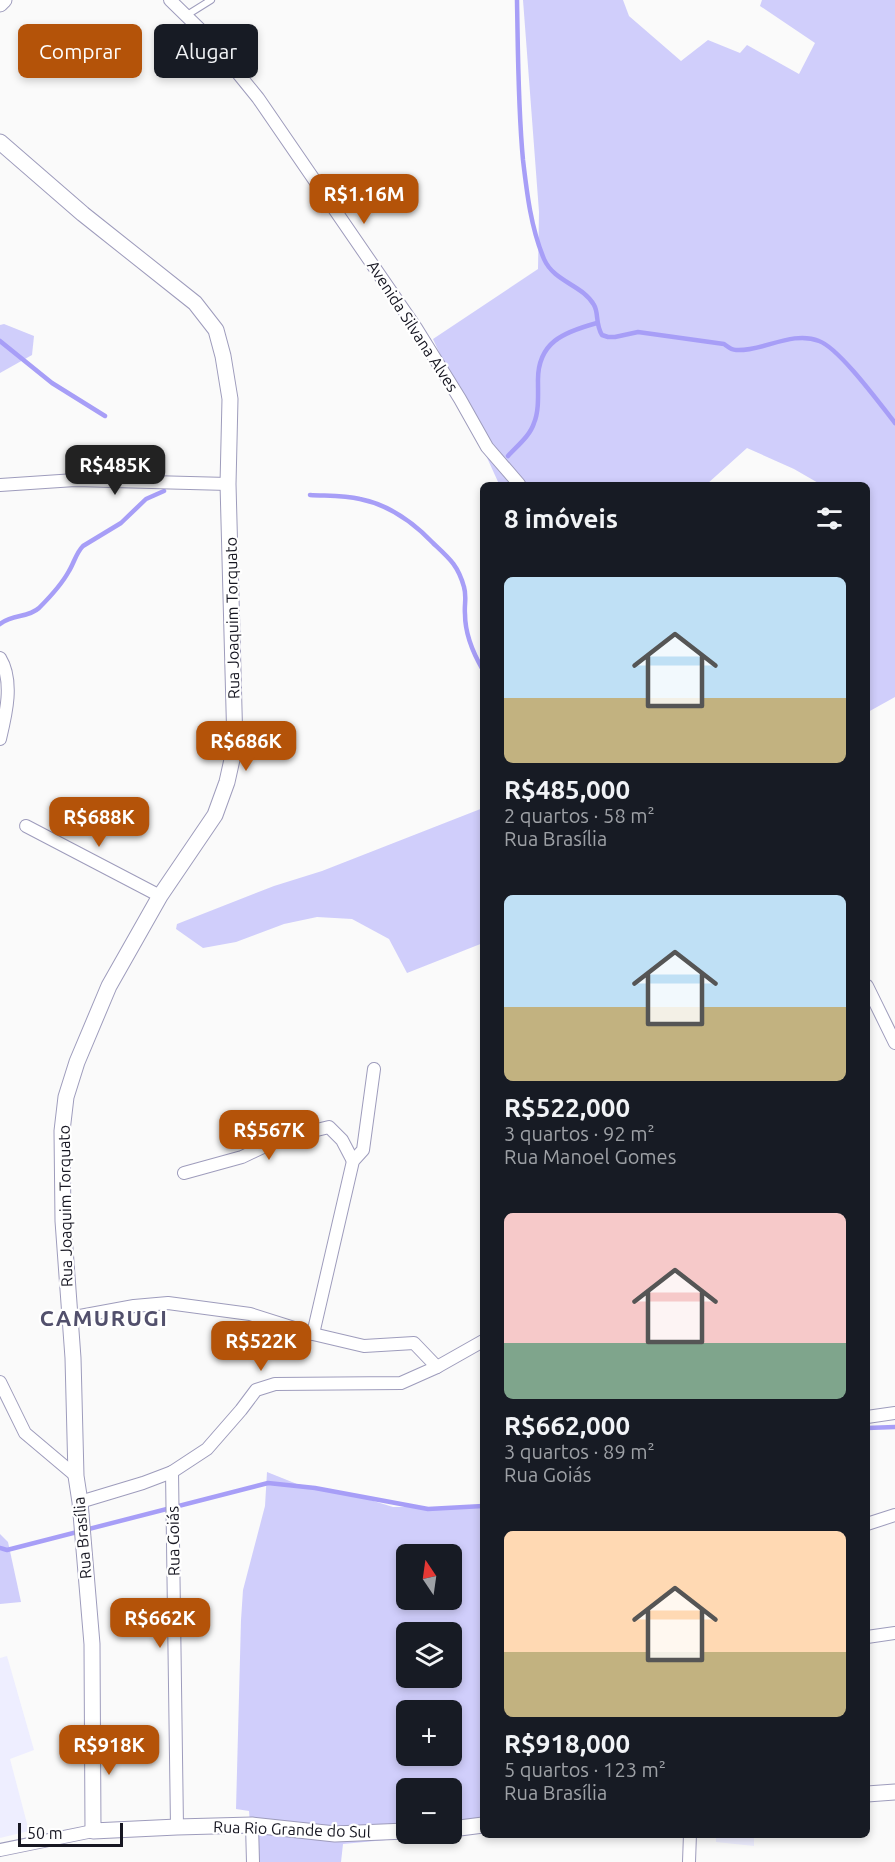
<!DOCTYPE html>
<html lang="pt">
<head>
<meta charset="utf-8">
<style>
	:root { --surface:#171b24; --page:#242831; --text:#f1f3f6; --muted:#9ea1a6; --accent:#b45309 }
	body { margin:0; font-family:Ubuntu,sans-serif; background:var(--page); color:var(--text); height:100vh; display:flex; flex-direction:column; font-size:22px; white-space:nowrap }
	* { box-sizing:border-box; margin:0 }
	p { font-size:20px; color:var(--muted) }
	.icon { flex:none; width:33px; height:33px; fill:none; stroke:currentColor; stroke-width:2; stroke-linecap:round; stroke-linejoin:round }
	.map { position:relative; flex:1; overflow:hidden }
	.details { position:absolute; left:480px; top:482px; width:390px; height:1356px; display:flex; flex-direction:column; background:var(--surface); border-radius:9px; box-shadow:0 3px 9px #0003 }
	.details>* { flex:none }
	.banner { position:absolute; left:18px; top:24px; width:372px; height:54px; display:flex; gap:12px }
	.needle { width:39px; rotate:347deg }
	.buttons { position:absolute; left:396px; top:1544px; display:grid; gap:12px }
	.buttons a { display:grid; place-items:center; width:66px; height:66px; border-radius:9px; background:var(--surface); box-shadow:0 3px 9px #0003; font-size:30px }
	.scale { position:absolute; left:18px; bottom:15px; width:105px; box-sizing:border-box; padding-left:6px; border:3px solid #171722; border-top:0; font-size:16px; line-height:21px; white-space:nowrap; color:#171722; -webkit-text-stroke:4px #fff; paint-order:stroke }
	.price { position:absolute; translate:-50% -51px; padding:0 14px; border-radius:12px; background:var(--accent); color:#fff; font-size:20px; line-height:39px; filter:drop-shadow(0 2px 3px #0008) }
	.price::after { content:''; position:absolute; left:50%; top:36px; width:18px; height:14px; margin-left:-9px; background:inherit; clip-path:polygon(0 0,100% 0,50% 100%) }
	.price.current { background:#222; color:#fff }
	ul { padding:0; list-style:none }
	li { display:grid; align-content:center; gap:12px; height:318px; padding:0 24px }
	li span { display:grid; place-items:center; height:186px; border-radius:9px; color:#555 }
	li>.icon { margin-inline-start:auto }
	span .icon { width:108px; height:108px; fill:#fffc; stroke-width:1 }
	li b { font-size:26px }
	h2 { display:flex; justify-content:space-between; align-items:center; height:72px; padding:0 24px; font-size:26px }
	.chip { padding:0 21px; border-radius:9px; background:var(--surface); box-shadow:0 3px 9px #0003; font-size:21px; line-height:54px }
	.chip.current { background:var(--accent); color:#fff }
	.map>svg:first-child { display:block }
</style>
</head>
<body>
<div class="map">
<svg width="895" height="1862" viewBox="0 0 895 1862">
	<rect width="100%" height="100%" fill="#fafafa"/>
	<!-- built -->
	<g fill="#eef">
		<polygon points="7,1656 34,1750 10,1759 29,1831 0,1838 0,1658"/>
		<polygon points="716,1835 754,1835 754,1846 716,1842"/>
	</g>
	<!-- green -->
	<g fill="#d0cefb" fill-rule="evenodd">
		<polygon points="523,0 623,0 629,16 681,61 708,40 740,53 747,45 799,74 815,43 760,6 762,0 895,0 895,697 868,712 867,484 820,484 794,469 747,448 707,484 499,484 433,339 538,269 539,212"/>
		<polygon points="4,324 34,336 32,355 0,373 0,325"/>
		<polygon points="483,808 483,943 407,973 389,939 352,919 317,917 284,924 236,942 203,948 176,929 177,924 274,886 322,871"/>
		<path d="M267 1472 297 1484 367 1499 393 1507H446L483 1505V1831L343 1844 341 1862H253L249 1811 236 1809 241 1620 243 1590 265 1506ZM406 1554H452V1599H406ZM406 1632H452V1677H406ZM406 1710H452V1755H406ZM406 1788H452V1833H406Z"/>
		<polygon points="0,1534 8,1542 21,1602 0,1604"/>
	</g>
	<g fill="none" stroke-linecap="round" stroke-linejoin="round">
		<!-- stream -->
		<g stroke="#a79ef7" stroke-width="4.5">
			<path d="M517 0C518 53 518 107 523 160 527 194 531 228 544 259 554 282 583 285 594 305 599 313 595 324 602 335L608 337H615L638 332 724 344C728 347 731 350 736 350 762 352 792 330 819 341 839 348 880 404 895 423"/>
			<polyline points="0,341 52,383 105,416"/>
			<path d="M508 456C517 446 530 436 534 423 539 411 538 396 538 382 537 342 564 332 597 323"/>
			<path d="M310 495C327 496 344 495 360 499 390 505 413 522 433 543 449 558 458 565 464 587 467 597 464 605 465 614 465 634 473 653 483 670"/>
			<path d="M0 624C13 614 28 618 39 608 48 599 63 582 69 571 74 563 76 553 83 546L121 523 146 499 164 491"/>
			<polyline points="867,1428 895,1427"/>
			<polyline points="0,1548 7,1550 268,1483 315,1488 428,1509 483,1506"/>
		</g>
		<!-- service casing -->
		<g stroke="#9e9cbc" stroke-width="8">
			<polyline id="service" points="187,15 211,0"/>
		</g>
		<!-- minor casing -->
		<g stroke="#9e9cbc" stroke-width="14">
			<g id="minor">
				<polyline points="170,0 211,40 258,98 416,328 460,399 487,447 519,484"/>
				<polyline points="0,485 75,480 228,484"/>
				<path d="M0 658C14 681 6 714 0 739"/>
				<polyline points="26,826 160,896"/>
				<polyline points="867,986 895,1043"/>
				<polyline points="184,1173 242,1157 280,1139 329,1127 342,1140 353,1161"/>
				<polyline points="69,1318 134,1306 168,1303 250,1314 313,1334 364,1346 414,1343 437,1367"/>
				<polyline points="313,1334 353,1161 363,1150 374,1069"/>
				<polyline points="0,1382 25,1433 76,1476"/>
				<polyline points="867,1417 895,1413"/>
				<polyline points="172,1472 177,1827"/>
				<polyline points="80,1502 143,1483 172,1472 207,1449 241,1410 256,1390 275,1384 401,1383 437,1367 483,1341"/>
				<polyline points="867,1524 895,1515"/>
				<polyline points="867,1637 895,1633"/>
				<polyline points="252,1825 253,1862"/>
				<polyline points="0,1850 93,1831"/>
				<polyline points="689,1862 690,1834"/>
			</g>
		</g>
		<!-- tertiary casing -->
		<g stroke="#9e9cbc" stroke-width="17">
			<g id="tertiary">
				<polyline points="0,4 4,0"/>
				<polyline points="0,142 83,214 195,303 216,330 223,356 230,399 228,484 235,746 227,782 215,815 160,896 109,986 77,1062 66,1097 62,1131 63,1221 73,1358 76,1476 80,1502 92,1644 93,1831 177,1827 252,1825 335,1834 406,1831"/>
				<polyline points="867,1794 895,1792"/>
				<polyline points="452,1829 483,1825"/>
			</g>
		</g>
		<!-- service -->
		<use href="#service" stroke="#fff" stroke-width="6"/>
		<!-- minor -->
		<use href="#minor" stroke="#fff" stroke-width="12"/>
		<!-- tertiary -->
		<use href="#tertiary" stroke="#fff" stroke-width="15"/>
	</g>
	<g text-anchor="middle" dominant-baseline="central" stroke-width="4.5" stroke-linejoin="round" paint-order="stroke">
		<!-- street labels -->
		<g font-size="16" fill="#171722" stroke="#fff">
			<text transform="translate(413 326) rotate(57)">Avenida Silvana Alves</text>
			<text transform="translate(232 618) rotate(-91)">Rua Joaquim Torquato</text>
			<text transform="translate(65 1206) rotate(-91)">Rua Joaquim Torquato</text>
			<text transform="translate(82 1538) rotate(-95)">Rua Brasília</text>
			<text transform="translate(173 1541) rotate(-91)">Rua Goiás</text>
			<text transform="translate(292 1829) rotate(2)">Rua Rio Grande do Sul</text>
		</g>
		<!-- district labels -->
		<g font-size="22" font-weight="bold" letter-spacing="1.5" fill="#52506c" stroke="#fff">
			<text x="104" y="1317">CAMURUGI</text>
		</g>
	</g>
</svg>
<div class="buttons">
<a><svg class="needle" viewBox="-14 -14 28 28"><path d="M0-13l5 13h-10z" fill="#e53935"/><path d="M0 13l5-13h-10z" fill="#9ea1a6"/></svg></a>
<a><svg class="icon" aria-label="layers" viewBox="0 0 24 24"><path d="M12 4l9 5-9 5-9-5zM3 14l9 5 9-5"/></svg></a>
<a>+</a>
<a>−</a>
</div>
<div class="scale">50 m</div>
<b class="price" style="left:364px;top:225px">R$1.16M</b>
<b class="price current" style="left:115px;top:496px">R$485K</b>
<b class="price" style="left:246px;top:772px">R$686K</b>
<b class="price" style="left:99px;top:848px">R$688K</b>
<b class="price" style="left:269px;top:1161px">R$567K</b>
<b class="price" style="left:261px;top:1372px">R$522K</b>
<b class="price" style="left:160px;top:1649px">R$662K</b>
<b class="price" style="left:109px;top:1776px">R$918K</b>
<div class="banner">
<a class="chip current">Comprar</a>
<a class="chip">Alugar</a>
</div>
<section class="details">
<h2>8 imóveis<svg class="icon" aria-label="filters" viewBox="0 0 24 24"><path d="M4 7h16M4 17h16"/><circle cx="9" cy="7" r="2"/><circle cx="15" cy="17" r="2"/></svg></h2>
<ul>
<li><span style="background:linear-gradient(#bfe0f5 65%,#c2b280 0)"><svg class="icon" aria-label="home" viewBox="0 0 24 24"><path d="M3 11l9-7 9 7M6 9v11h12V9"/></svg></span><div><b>R$485,000</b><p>2 quartos · 58 m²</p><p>Rua Brasília</p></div></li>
<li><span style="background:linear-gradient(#bfe0f5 60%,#c2b280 0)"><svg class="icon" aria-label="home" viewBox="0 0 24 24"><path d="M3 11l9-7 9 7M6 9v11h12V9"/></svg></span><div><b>R$522,000</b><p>3 quartos · 92 m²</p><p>Rua Manoel Gomes</p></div></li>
<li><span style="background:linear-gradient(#f6c9c9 70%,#7fa58c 0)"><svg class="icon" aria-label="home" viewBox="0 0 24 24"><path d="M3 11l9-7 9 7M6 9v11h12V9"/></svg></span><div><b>R$662,000</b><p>3 quartos · 89 m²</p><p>Rua Goiás</p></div></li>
<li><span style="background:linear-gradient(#ffd9b3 65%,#c2b280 0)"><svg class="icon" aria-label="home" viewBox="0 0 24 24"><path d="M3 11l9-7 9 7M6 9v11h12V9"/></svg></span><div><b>R$918,000</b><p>5 quartos · 123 m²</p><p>Rua Brasília</p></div></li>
</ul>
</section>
</div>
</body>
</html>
